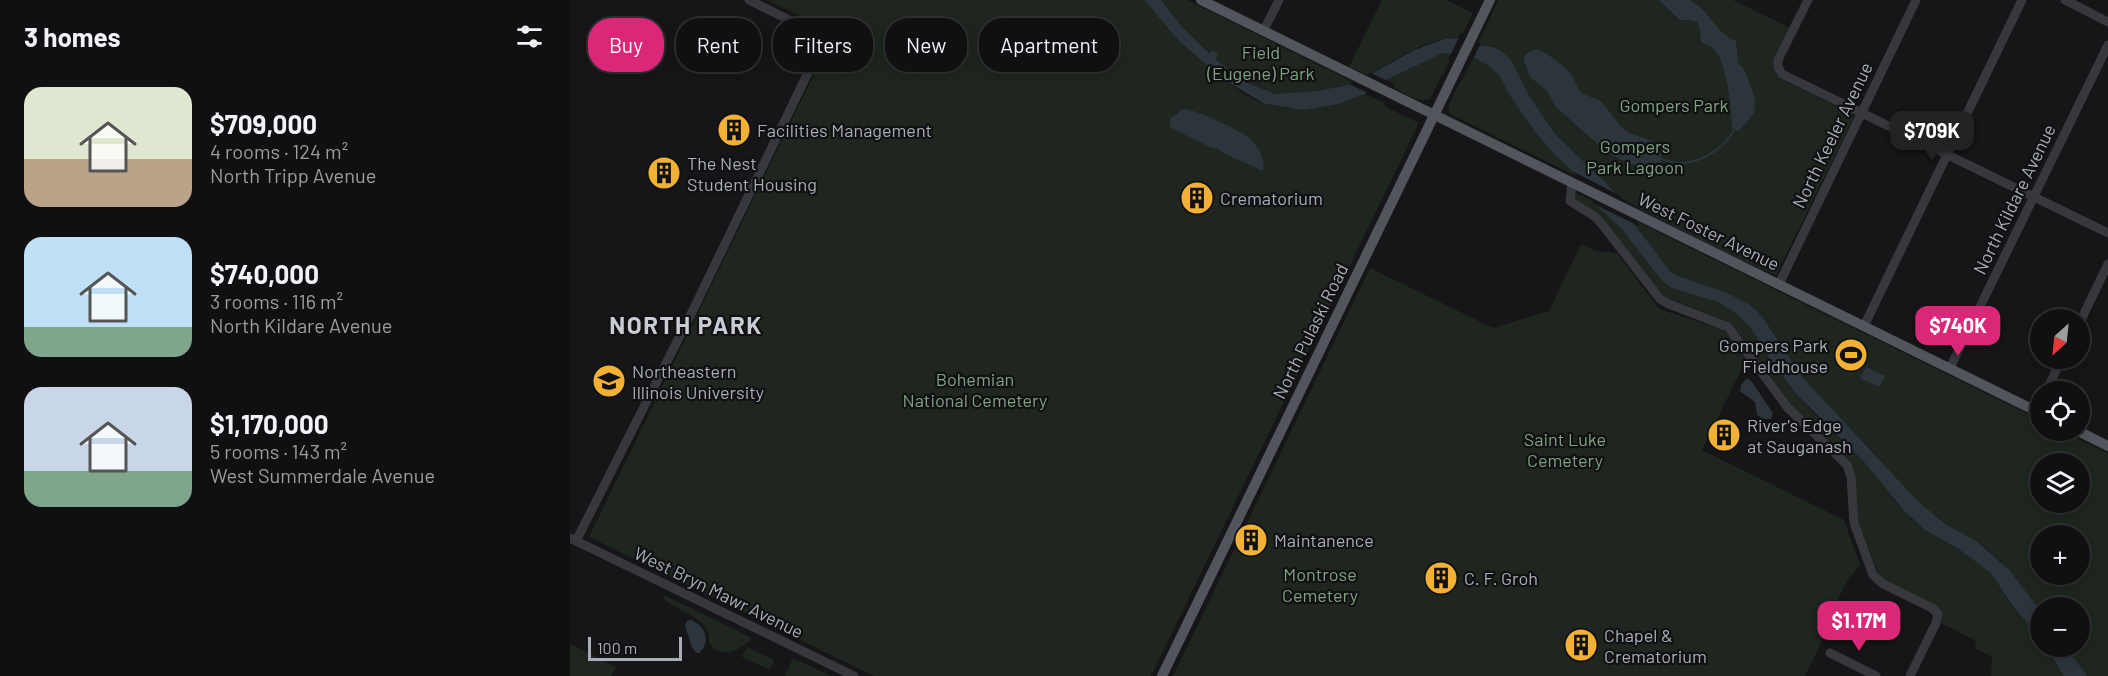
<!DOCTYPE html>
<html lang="en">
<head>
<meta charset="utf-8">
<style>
	:root { --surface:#101012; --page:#1e1e20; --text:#f1f3f6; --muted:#9c9d9f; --line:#303032; --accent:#db2777 }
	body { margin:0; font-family:Barlow,sans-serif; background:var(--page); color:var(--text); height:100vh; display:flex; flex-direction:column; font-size:22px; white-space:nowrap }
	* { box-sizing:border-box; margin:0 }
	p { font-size:20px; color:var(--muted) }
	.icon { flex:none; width:33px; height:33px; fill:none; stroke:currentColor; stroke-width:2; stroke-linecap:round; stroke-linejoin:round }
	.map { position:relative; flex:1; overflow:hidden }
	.details { display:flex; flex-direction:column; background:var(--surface); width:570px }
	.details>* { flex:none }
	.banner { position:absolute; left:18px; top:18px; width:570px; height:54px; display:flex; gap:12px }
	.needle { width:39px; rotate:207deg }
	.tools { position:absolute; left:1460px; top:309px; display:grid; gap:12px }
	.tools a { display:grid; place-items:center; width:60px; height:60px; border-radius:50%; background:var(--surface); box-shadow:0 3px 15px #0003,0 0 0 2px var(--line); font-size:30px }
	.scale { position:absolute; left:18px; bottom:15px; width:94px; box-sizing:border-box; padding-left:6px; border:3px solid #a8adb8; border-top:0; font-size:16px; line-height:21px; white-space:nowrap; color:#a8adb8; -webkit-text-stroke:4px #111113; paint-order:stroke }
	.price { position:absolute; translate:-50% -51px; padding:0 14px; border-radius:12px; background:var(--accent); color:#fff; font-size:20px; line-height:39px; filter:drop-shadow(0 2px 3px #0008) }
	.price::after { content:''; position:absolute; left:50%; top:36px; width:18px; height:14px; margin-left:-9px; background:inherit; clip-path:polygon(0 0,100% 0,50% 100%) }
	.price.selected { background:#222; color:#fff }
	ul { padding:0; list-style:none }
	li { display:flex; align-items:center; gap:18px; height:150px; padding:0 24px }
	li span { display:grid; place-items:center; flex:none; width:168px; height:120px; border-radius:18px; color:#555 }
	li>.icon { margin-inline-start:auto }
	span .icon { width:72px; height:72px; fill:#fffc; stroke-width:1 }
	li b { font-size:26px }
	h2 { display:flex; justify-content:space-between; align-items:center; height:72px; padding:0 24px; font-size:26px }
	.chip { padding:0 21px; border-radius:24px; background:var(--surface); box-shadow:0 3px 15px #0003,0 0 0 2px var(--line); font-size:21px; line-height:54px }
	.chip.selected { background:var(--accent); color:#fff }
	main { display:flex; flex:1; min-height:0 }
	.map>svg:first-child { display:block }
</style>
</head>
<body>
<main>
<section class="details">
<h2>3 homes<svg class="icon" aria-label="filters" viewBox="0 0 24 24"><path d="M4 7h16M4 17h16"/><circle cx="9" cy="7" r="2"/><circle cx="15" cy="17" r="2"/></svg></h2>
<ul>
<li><span style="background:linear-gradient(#dfe7d0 60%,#b9a48a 0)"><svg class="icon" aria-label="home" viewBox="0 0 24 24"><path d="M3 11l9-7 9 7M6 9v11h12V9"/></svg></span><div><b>$709,000</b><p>4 rooms · 124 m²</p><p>North Tripp Avenue</p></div></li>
<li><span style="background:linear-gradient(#bfe0f5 75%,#7fa58c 0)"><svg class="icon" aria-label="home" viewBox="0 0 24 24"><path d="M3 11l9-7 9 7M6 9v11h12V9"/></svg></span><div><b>$740,000</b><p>3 rooms · 116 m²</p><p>North Kildare Avenue</p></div></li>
<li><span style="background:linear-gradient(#c9d6e8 70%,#7fa58c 0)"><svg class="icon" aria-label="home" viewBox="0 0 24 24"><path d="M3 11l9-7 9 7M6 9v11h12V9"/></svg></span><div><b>$1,170,000</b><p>5 rooms · 143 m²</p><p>West Summerdale Avenue</p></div></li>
</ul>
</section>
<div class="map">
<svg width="1538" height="676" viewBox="0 0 1538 676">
	<rect width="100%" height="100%" fill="#161618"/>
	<!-- green -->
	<g fill="#1e261f" fill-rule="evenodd">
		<path d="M198 0H574C599 29 659 94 696 104 730 113 763 108 795 94L813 102 816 107 849 123 738 352 733 357 730 369 581 676H304L19 537 264 33Z"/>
		<path d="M591 0H617L783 82C774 89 756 90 744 91 735 92 710 95 703 93 663 84 613 34 591 0Z"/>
		<path d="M812 0H876L903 13 893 34 891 33 888 38C856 37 824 62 797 75L779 67Z"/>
		<path d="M928 0H1163L1220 28C1212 43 1193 66 1211 79L1282 114 1284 117 1206 275C1191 271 1054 203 1048 195L1005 173 1006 176 880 114 878 110 879 104 911 43 909 42Z"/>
		<path d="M873 53H881L878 59 880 60 860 99C849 103 833 93 823 87L826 85 816 80Z"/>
		<path d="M1005 193C1036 200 1072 255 1092 281 1114 296 1145 294 1166 313 1191 335 1204 368 1225 393 1247 419 1273 440 1296 464 1310 479 1319 496 1333 510 1358 537 1389 545 1415 567 1427 578 1434 595 1444 608 1450 616 1459 623 1466 631L1470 624V646H1509V608H1470V610L1431 563 1405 540 1374 523 1348 501 1233 378 1198 325 1100 271 1065 225H1069L1066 221 1470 420V430L1491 431 1538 453V676H1421L1422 657 1405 648 1406 641 1371 623 1372 613 1316 582 1308 573 1288 522 1283 468 1224 409 1164 327 1154 320 1095 297 1005 201 1003 195ZM1470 464H1509V502H1470ZM1470 536H1509V574H1470Z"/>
		<polygon points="1011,244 1026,251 1047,253 1089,309 1151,329 1160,336 1176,360 1132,450 1274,520 1290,565 1278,579 1264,607 1267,610 1235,676 603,676 800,268 923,328 979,311"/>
		<path d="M94 595 182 638C169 650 152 662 139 642 142 618 108 612 94 599Z"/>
		<polygon points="0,644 46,667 41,676 0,676"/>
		<polygon points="177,647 204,660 200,670 172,657"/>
		<polygon points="223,658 261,676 215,676"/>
	</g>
	<!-- water -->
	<g fill="#2c353c">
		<polygon points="574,0 591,0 612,27 639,53 643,50 648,54 645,59 677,83 705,94 747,91 774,86 792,79 844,50 874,39 888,38 902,45 923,47 930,50 941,60 959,96 985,134 1044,191 1065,225 1100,271 1108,276 1157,293 1177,303 1188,312 1198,325 1233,378 1348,501 1375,524 1405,540 1439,570 1470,610 1470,637 1445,609 1420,572 1387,548 1355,530 1334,511 1295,463 1226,394 1201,361 1182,330 1166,313 1148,302 1102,288 1092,281 1051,228 1027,206 1004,172 989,159 966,133 941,97 929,75 919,66 905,58 873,53 816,80 795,94 769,104 734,110 695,104 654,80 622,52 610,42"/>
		<path d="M1089 0C1097 0 1111 0 1119 0 1138 8 1147 35 1166 41L1168 63 1174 69 1185 98 1184 113 1169 131 1162 129C1162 113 1157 60 1143 48 1139 45 1135 45 1131 42L1130 29 1127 22 1120 20H1110Z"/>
		<polygon points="967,49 977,54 995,67 1001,74 1011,93 1031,101 1052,128 1059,133 1083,141 1089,146 1091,150 1091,166 1083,171 1079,172 1039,154 987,108 977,91 960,77 954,61 954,57 957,53"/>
		<path d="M613 109C623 108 669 130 678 137 687 145 697 160 693 171L653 153 647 148H642L603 129 600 126V119Z"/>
		<polygon points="1296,367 1315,376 1309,387 1290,378"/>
		<polygon points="1177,378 1182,382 1203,413 1201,419 1194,419 1187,415 1185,402 1170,391 1171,385"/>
		<path d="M121 620C136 626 141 642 129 653H126L122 647 115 626 117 621Z"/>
		<polygon points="1476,647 1496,647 1517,676 1494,676"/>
	</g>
	<!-- pier -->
	<g fill="#161618">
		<polygon points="890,35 903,42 911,43 902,61 880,56"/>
		<polygon points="801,73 820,82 800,94 779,84"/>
		<polygon points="1004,172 1049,195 1069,226 1024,204"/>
	</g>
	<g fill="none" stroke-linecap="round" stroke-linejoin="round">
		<!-- stream -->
		<g stroke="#2c353c" stroke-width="2">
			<polyline points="673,81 677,74"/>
			<path d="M1091 159C1097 161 1104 163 1110 163 1131 163 1154 148 1164 131"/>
		</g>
		<!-- minor -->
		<g stroke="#37383d" stroke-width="9">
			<polyline points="1238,0 1208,60 1208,67 1212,74 1538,233"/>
			<polyline points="1495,0 1538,22"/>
			<polyline points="694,30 709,0"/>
			<polyline points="1002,182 1000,201 1024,216 1031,223 1090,299 1099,304 1158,327 1218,408 1277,465 1281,476 1284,523 1303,575 1313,584 1362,608 1368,614 1366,623 1340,676"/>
			<polyline points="1209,284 1346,0"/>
			<polyline points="1509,324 1538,264"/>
			<polyline points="1294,326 1452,0"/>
			<polyline points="1380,368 1538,45"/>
			<polyline points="1476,392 1492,358"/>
			<polyline points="0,538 284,676"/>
			<polyline points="6,541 123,310 249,50 249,41 242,31 179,0"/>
			<polyline points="1260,653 1306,676"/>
		</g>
		<!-- major -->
		<g stroke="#53555c" stroke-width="10">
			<polyline points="631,0 1470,413"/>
			<polyline points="1506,430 1538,446"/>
			<polyline points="592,676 920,0"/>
		</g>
	</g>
	<!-- icons -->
	<defs>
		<g id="building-disc" transform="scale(1.725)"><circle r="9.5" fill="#f2b134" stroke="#111113"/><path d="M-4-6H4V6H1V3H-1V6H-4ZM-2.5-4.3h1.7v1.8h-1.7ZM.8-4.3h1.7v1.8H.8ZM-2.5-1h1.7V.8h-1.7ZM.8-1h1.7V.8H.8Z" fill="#111"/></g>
		<g id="stadium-disc" transform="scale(1.725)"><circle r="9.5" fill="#f2b134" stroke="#111113"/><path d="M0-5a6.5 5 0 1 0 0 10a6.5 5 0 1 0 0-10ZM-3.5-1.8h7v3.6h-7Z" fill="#111"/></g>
		<g id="university-disc" transform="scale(1.725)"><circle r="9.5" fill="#f2b134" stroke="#111113"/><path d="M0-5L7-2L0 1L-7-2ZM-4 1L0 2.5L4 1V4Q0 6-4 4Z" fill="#111"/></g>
	</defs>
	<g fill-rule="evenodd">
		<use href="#building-disc" x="164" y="130"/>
		<use href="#building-disc" x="94" y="173"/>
		<use href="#building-disc" x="627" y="198"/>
		<use href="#stadium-disc" x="1281" y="355"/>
		<use href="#university-disc" x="39" y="381"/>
		<use href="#building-disc" x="1154" y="435"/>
		<use href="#building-disc" x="681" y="540"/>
		<use href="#building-disc" x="871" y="578"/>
		<use href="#building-disc" x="1011" y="645"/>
	</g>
	<g text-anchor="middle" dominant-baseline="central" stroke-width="4.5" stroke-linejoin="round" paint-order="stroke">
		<!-- park labels -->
		<g font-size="18" fill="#7fa381" stroke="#111113">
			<text x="691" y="52">Field<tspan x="691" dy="21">(Eugene) Park</tspan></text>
			<text x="1104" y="105">Gompers Park</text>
			<text x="1065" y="146">Gompers<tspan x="1065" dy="21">Park Lagoon</tspan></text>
			<text x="405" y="379">Bohemian<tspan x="405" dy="21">National Cemetery</tspan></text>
			<text x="995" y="439">Saint Luke<tspan x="995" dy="21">Cemetery</tspan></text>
			<text x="750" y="574">Montrose<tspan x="750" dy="21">Cemetery</tspan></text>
		</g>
		<!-- poi labels -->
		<g font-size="18" fill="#a8adb8" stroke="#111113" text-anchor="start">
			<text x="187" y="130">Facilities Management</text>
			<text x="117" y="163">The Nest<tspan x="117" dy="21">Student Housing</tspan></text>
			<text x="650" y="198">Crematorium</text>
			<text x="1258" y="345" text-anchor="end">Gompers Park<tspan x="1258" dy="21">Fieldhouse</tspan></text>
			<text x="62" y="371">Northeastern<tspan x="62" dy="21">Illinois University</tspan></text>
			<text x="1177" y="425">River's Edge<tspan x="1177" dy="21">at Sauganash</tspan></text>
			<text x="704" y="540">Maintanence</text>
			<text x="894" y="578">C. F. Groh</text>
			<text x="1034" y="635">Chapel &amp;<tspan x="1034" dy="21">Crematorium</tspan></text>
		</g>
		<!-- street labels -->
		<g font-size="18" fill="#a8adb8" stroke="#111113">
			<text transform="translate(1262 135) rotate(-64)">North Keeler Avenue</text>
			<text transform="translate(1444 199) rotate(-64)">North Kildare Avenue</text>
			<text transform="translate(1139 231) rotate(26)">West Foster Avenue</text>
			<text transform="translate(740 331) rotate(-64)">North Pulaski Road</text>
			<text transform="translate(149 592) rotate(26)">West Bryn Mawr Avenue</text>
		</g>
		<!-- district labels -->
		<g font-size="24" font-weight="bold" letter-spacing="1.5" fill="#c9ccd4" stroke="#111113">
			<text x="116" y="324">NORTH PARK</text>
		</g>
	</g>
</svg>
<div class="tools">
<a><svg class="needle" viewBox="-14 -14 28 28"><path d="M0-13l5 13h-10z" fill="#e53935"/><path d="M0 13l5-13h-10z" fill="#9c9d9f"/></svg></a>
<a><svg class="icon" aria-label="locate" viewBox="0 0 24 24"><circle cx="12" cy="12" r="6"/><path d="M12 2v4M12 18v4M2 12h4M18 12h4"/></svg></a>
<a><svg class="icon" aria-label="layers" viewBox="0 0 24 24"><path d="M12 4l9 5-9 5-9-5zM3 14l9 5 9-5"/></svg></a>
<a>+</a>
<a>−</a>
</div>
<div class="scale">100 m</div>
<b class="price selected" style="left:1362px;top:162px">$709K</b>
<b class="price" style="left:1388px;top:357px">$740K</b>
<b class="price" style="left:1289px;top:652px">$1.17M</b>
<div class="banner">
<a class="chip selected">Buy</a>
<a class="chip">Rent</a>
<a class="chip">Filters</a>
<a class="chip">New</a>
<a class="chip">Apartment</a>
</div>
</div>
</main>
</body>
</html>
